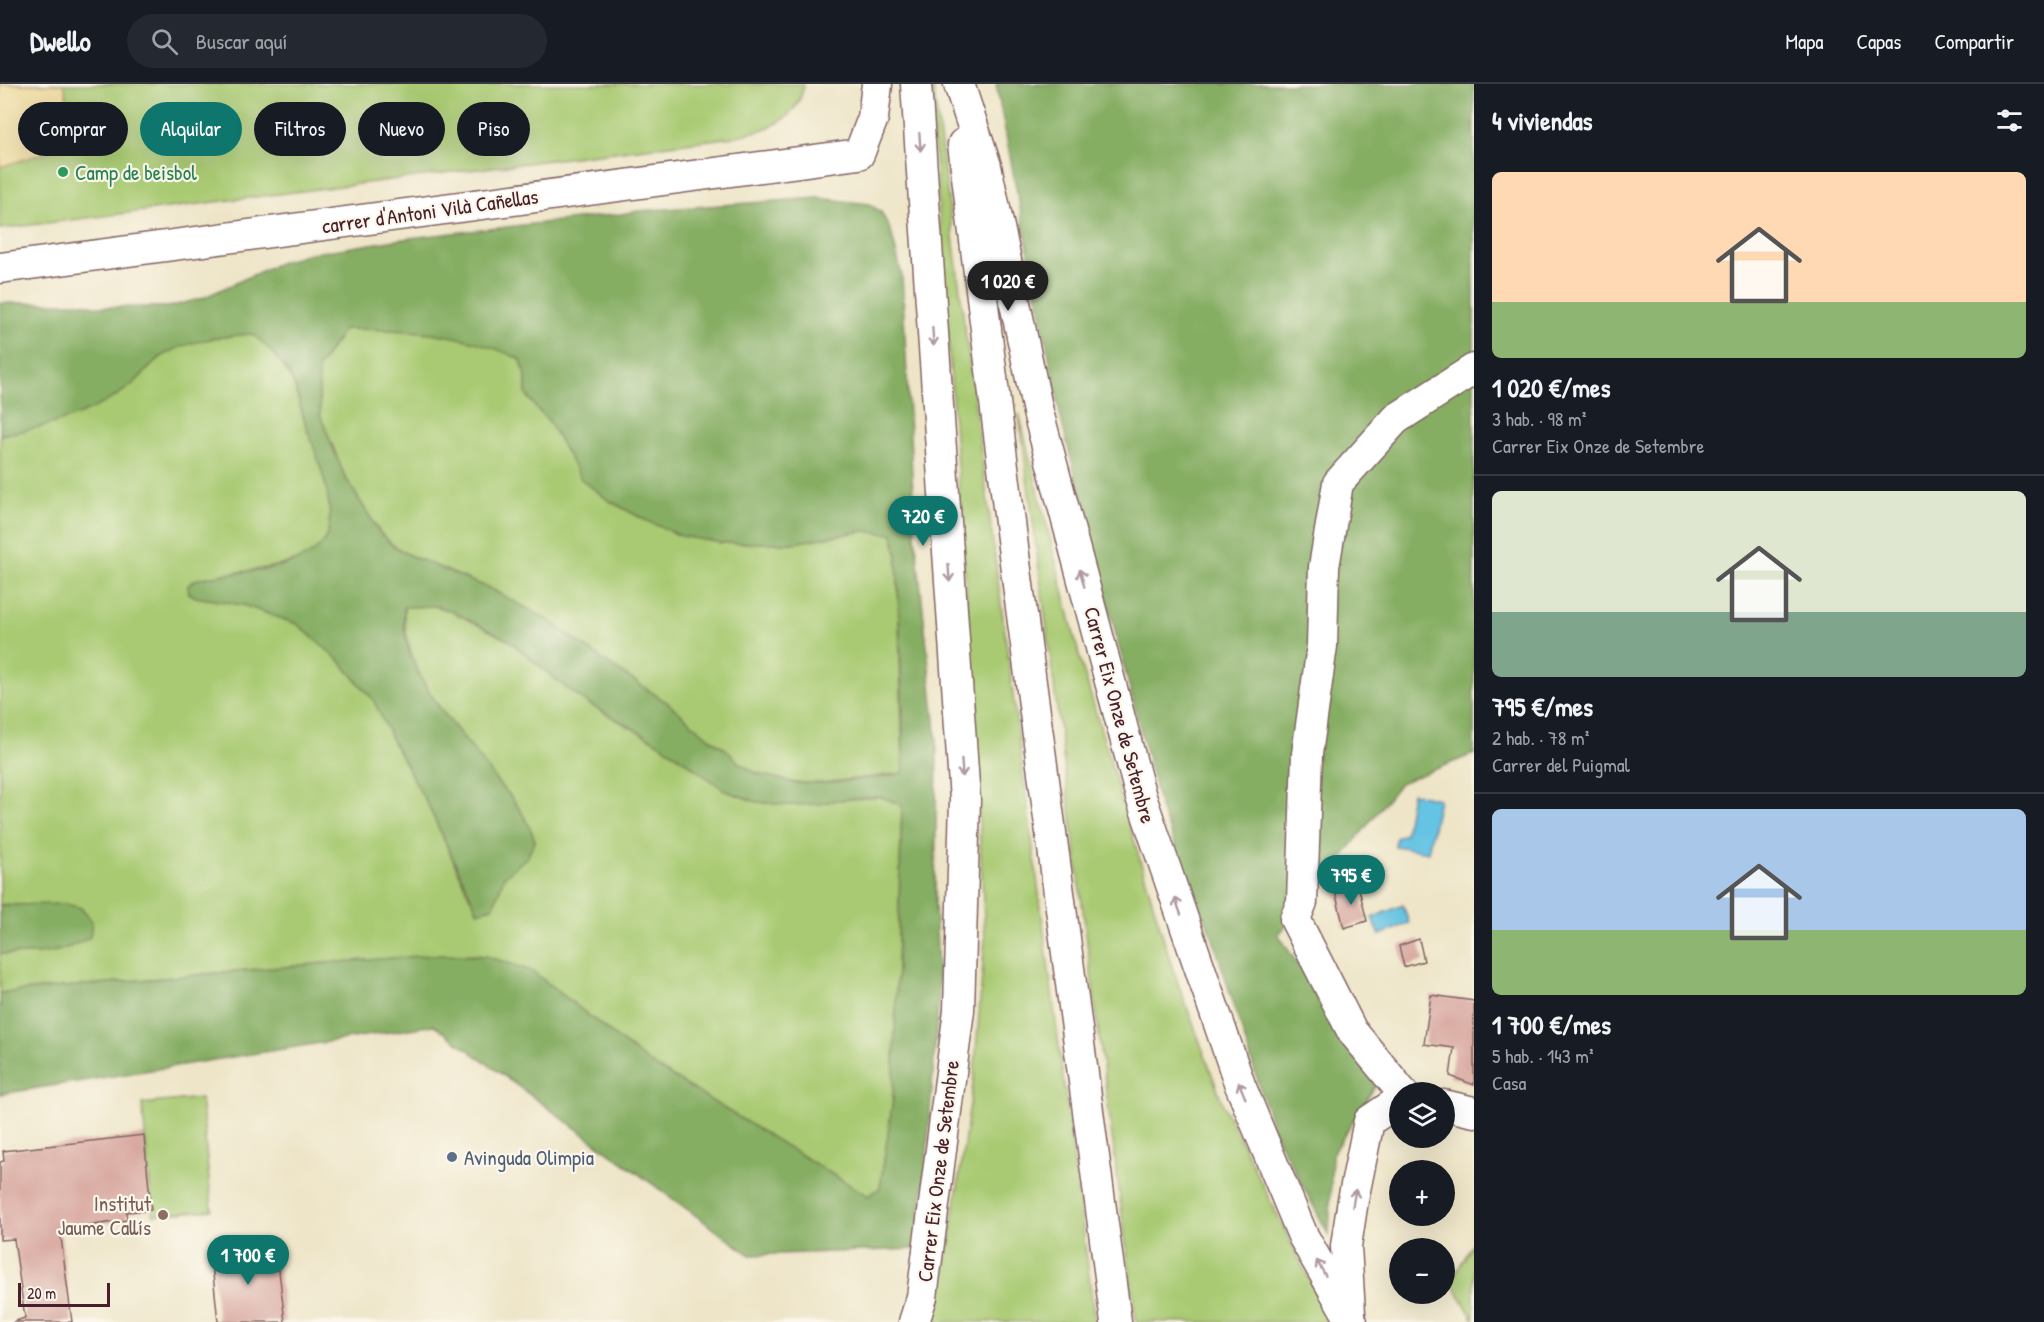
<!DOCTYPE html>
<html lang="es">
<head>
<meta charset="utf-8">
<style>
	:root { --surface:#171b24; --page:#242831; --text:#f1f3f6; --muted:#9ea1a6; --line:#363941; --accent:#0f766e }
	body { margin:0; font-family:"Patrick Hand",sans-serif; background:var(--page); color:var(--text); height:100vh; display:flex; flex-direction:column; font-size:22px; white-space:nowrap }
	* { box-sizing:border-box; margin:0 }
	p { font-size:20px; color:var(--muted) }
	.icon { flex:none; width:33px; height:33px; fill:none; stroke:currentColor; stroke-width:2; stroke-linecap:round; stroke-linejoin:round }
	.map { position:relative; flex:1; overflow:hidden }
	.drawer { display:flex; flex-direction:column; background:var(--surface); width:570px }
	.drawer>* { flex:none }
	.banner { position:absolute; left:18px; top:18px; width:570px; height:54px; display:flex; gap:12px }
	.tools { position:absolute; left:1389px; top:998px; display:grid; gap:12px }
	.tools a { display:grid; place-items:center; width:66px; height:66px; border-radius:50%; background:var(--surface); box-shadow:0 6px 24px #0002; font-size:30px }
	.scale { position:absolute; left:18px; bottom:15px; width:92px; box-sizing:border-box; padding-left:6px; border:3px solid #4a1f2b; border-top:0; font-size:16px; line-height:21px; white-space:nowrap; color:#4a1f2b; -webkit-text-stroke:4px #fbf7ec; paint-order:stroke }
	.price { position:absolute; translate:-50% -51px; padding:0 14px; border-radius:21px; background:var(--accent); color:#fff; font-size:20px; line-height:39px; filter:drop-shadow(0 2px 3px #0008) }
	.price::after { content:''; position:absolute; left:50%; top:36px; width:18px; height:14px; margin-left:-9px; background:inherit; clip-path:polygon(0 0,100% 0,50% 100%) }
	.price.on { background:#222; color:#fff }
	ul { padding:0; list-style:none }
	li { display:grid; align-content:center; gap:12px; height:318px; padding:0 18px }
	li+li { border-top:2px solid var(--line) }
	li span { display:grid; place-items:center; height:186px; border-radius:9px; color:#555 }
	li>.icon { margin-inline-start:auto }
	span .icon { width:108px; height:108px; fill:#fffc; stroke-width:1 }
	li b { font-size:26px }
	h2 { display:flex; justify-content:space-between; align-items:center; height:72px; padding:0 18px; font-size:26px }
	.chip { padding:0 21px; border-radius:27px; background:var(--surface); box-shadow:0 6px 24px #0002; font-size:21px; line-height:54px }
	.chip.on { background:var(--accent); color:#fff }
	header { display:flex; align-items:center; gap:36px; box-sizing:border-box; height:84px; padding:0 30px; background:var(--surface); border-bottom:2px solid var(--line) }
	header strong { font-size:28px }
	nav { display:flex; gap:33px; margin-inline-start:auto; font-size:21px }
	.search { width:420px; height:54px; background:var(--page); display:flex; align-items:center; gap:15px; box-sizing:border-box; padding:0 21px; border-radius:33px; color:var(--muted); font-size:22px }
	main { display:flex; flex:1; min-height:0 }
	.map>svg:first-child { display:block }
</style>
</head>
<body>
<header>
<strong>Dwello</strong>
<div class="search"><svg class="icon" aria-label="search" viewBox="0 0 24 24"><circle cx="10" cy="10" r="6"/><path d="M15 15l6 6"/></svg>Buscar aquí</div>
<nav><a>Mapa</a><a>Capas</a><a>Compartir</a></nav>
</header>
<main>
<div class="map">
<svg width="1474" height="1238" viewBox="0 0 1474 1238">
	<rect width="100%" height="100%" fill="#fbf7ec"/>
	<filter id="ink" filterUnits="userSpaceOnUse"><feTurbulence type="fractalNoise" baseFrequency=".0167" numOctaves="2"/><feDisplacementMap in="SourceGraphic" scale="12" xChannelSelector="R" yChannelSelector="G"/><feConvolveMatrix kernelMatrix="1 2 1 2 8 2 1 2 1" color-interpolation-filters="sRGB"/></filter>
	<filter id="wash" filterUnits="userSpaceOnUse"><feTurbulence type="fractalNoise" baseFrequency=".008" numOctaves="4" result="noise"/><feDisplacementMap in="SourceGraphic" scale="24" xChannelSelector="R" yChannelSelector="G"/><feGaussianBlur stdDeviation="1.35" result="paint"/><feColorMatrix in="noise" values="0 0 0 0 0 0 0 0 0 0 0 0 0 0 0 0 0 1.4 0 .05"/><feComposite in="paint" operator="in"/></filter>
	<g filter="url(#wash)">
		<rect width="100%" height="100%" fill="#eee5c8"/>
		<!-- green -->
		<g fill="#a9ca72" stroke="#7a744e" stroke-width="1.5">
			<path d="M0 0H804C798 39 765 46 733 53L0 145Z"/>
			<polygon points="930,0 933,0 1095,1238 934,1238 948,1168 974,993 985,855 972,592"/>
			<path d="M344 245C404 245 466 247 521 276L526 292V310L536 324 548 336 582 395 608 416 647 437 702 455 721 459H792L864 447 894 450 897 470 903 689 822 699H794L756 689 739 679 727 666 702 648 668 619 616 585 548 536 493 506 407 470 392 460 380 449 345 393 320 331 318 284Z"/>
			<path d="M252 249C269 263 285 280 294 301 298 315 302 330 307 345 318 372 342 433 322 460 315 470 301 475 291 478 260 488 227 487 195 496L188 501 189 509 196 513 243 521 297 540 340 577 374 617 393 658 429 723 470 814 493 823 504 793 515 782 510 711 498 699C458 640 404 601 404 523L436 522 451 527 510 557 561 600 591 621 662 661 726 707 757 718 788 721 819 720 836 716 882 713 902 721 893 1016 880 1104 868 1112 846 1100 648 978 536 890 529 886 485 872 476 871 326 879 0 909V870H37L10 820 0 821V351C45 344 92 331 129 303 143 293 152 277 167 269 194 255 222 253 252 249Z"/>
			<polygon points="1019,330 1081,579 1172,883 1224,1023 1330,1238 1136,1238"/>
			<polygon points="201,1014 212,1126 153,1131 142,1020"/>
			<polygon points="1474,1158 1474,1236 1451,1197"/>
		</g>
		<!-- forest -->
		<g fill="#86ae64" stroke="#686648" stroke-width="1.5" fill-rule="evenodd">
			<polygon points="996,0 1474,0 1474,670 1400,699 1320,802 1278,850 1376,1001 1332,1070 1329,1151 1274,1048 1213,855 1160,723 1062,339"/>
			<path d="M818 114 869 120 881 128 891 147 902 192 915 450 937 657 935 820 939 909 927 1069 917 1165 750 1171 434 941 0 1010V909L326 879 432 871 486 872 529 886 536 890 648 978 868 1112 880 1104 893 1016 902 721 882 713 836 716 819 720 788 721 757 718 726 707 662 661 591 621 561 600 510 557 451 527 436 522 404 523C399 595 461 644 498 699 515 716 527 734 535 756L528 772 504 793 493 823 478 828 429 723 393 658 374 617 340 577 297 540 243 521 196 513 189 509 188 501 195 496C231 486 290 490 318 464 346 439 316 370 306 342 301 325 298 305 289 290 278 274 267 261 252 250 222 253 194 255 167 269 152 277 143 293 129 303 92 331 45 344 0 351V219H83L99 223H169L203 214 279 179 308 170 409 154 621 130 637 127ZM344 245C404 245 466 247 521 276L526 292V310L536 324 548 336 581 395 608 416 647 437 681 452 721 459H792L864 447 893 450 897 470 903 636V689L876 694 822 699H794L756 689 739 679 727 666 710 655 668 619 616 585 548 536 493 506 407 470 392 461 380 449 345 393 320 331 318 284Z"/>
			<path d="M66 820 81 824 92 837 90 853C55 873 39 870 0 870V821Z"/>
		</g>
		<!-- sand -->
		<polygon fill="#eeda9e" stroke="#9c7c64" stroke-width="1.5" points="0,0 63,0 66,7 70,61 0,83"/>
		<!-- water -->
		<g fill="#65c3e3" stroke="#587187" stroke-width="1.5">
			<polygon points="1412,709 1439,715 1428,768 1395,762 1396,754 1405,750"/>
			<polygon points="1403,821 1409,839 1380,851 1372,834"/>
		</g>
		<g id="blocks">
			<!-- building -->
			<g fill="#d5a29a">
				<polygon points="1358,801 1367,837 1344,844 1335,807"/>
				<polygon points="1419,855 1424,877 1404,883 1399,862"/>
				<polygon points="1431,911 1474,917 1474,1001 1450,992 1454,964 1424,960"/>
				<polygon points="144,1051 151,1126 126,1128 127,1136 60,1146 72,1238 13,1238 25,1234 14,1155 0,1156 0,1078 4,1077 3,1067"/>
				<polygon points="276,1161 285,1238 218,1238 211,1171"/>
			</g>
		</g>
	</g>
	<g filter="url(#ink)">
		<use href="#blocks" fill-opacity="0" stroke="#836462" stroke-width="1.5"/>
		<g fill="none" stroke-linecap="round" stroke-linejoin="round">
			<!-- minor casing -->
			<g stroke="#836462" stroke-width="33">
				<g id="minor">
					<polyline points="959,0 986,82 1038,328 1141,713 1240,1001 1303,1152 1352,1238"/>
					<polyline points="963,60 1013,463 1116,1238"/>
					<polyline points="0,184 859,70 873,34 877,0"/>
					<polyline points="1402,1008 1352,947 1295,835 1302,818 1307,670 1322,562 1324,483 1338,399 1396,335 1474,285"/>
					<polyline points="1444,1021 1474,1028"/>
					<polyline points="1350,1229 1346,1162 1353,1116 1369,1037 1400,1016"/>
					<polyline points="914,1238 922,1213 959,926 965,716 916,0"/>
				</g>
			</g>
			<!-- minor -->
			<use href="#minor" stroke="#fff" stroke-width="30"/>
		</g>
		<!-- one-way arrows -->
		<defs><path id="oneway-shaft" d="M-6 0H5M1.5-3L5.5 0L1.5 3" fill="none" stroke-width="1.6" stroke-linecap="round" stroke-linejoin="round" transform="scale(1.5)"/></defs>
		<g stroke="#ae9aa0">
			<use href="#oneway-shaft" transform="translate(920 58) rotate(86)"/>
			<use href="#oneway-shaft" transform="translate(933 253) rotate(86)"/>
			<use href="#oneway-shaft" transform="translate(949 489) rotate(86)"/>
			<use href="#oneway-shaft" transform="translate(1082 494) rotate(-105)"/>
			<use href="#oneway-shaft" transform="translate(962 684) rotate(86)"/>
			<use href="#oneway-shaft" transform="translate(1178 822) rotate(-109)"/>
			<use href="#oneway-shaft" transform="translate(1242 1006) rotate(-112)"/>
			<use href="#oneway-shaft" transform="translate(1354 1114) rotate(-80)"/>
			<use href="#oneway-shaft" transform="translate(1321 1184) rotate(-120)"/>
		</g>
	</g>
	<!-- markers -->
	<circle fill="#2e9e5b" stroke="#fbf7ec" stroke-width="2" cx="63" cy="88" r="6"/>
	<circle fill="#5c6f8a" stroke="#fbf7ec" stroke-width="2" cx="452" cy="1073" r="6"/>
	<circle fill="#8d6e63" stroke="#fbf7ec" stroke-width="2" cx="163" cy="1131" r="6"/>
	<g text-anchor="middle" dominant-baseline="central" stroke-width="4.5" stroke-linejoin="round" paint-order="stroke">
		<!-- leisure labels -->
		<g font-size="21" fill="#27864d" stroke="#fbf7ec" text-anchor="start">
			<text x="75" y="88">Camp de beisbol</text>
		</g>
		<!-- street labels -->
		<g font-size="21" fill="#4a1f2b" stroke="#fbf7ec">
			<text transform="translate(430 127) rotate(-8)">carrer d'Antoni Vilà Cañellas</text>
			<text transform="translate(1120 631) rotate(75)">Carrer Eix Onze de Setembre</text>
			<text transform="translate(938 1087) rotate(-83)">Carrer Eix Onze de Setembre</text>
		</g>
		<!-- service labels -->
		<g font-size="21" fill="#4e5e75" stroke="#fbf7ec" text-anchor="start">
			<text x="464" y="1073">Avinguda Olimpia</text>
		</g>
		<!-- education labels -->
		<g font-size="21" fill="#785e54" stroke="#fbf7ec" text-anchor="end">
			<text x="151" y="1119">Institut<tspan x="151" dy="24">Jaume Callís</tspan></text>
		</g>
	</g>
</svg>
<div class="tools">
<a><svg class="icon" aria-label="layers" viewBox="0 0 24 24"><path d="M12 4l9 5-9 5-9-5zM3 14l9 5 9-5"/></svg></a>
<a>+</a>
<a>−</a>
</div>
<div class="scale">20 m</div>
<b class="price on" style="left:1008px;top:228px">1 020 €</b>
<b class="price" style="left:923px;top:463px">720 €</b>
<b class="price" style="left:1351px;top:822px">795 €</b>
<b class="price" style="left:248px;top:1202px">1 700 €</b>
<div class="banner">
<a class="chip">Comprar</a>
<a class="chip on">Alquilar</a>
<a class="chip">Filtros</a>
<a class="chip">Nuevo</a>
<a class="chip">Piso</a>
</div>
</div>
<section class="drawer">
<h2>4 viviendas<svg class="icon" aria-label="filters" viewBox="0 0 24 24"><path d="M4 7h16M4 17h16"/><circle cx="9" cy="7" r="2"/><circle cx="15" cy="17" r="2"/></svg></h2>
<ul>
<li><span style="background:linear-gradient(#ffd9b3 70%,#8fb573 0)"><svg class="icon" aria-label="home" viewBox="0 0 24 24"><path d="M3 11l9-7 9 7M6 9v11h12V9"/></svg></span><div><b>1 020 €/mes</b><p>3 hab. · 98 m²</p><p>Carrer Eix Onze de Setembre</p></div></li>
<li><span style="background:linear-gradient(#dfe7d0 65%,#7fa58c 0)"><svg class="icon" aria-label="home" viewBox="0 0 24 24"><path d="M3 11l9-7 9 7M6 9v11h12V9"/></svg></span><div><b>795 €/mes</b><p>2 hab. · 78 m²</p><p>Carrer del Puigmal</p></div></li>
<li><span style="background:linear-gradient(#a9c7e8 65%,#8fb573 0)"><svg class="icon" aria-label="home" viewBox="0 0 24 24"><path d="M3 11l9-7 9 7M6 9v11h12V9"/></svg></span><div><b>1 700 €/mes</b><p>5 hab. · 143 m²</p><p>Casa</p></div></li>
</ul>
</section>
</main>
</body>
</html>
